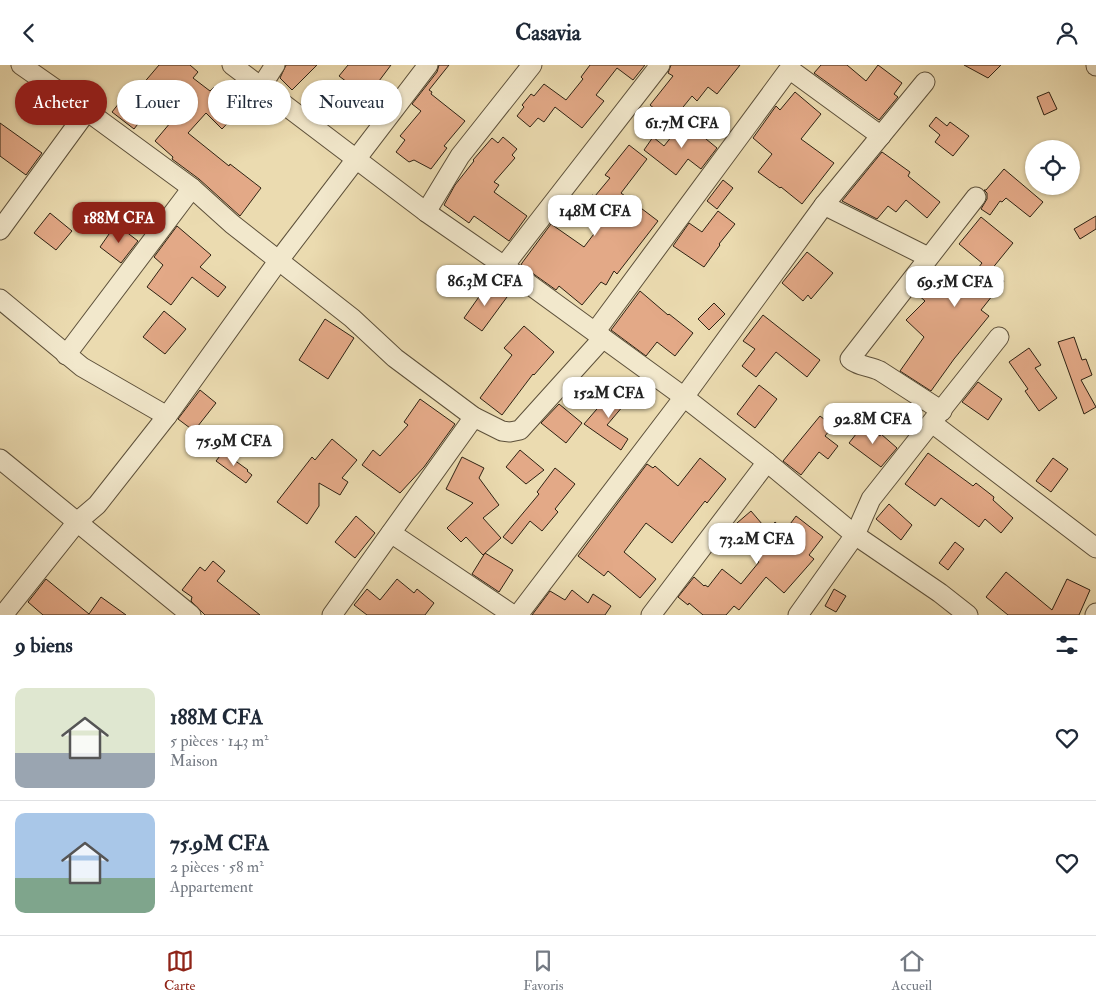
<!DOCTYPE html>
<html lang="fr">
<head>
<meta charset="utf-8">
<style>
	:root { --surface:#fff; --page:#f6f6f7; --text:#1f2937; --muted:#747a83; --line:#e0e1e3; --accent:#8f2418 }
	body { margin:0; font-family:"IM FELL Double Pica",serif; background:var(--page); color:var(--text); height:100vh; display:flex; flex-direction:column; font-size:19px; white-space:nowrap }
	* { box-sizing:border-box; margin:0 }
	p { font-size:16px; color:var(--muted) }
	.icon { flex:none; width:28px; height:28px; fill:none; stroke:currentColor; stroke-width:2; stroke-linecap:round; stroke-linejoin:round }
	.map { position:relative; height:550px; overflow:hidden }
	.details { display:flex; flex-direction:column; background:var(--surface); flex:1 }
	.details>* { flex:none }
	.top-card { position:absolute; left:15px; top:15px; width:500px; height:45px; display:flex; gap:10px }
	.buttons { position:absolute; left:1025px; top:75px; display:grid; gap:10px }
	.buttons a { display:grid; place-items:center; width:55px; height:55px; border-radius:50%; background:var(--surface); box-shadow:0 1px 4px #0004; font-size:25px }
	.price { position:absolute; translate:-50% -42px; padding:0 11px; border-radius:10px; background:#fff; color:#222; font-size:16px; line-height:32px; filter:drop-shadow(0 1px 2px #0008) }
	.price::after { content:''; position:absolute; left:50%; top:30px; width:15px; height:11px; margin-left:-8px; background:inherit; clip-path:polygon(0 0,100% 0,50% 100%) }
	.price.on { background:var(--accent); color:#fff }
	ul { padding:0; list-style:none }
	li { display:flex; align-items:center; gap:15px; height:125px; padding:0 15px }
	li+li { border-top:1px solid var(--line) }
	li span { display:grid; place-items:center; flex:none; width:140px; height:100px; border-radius:10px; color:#555 }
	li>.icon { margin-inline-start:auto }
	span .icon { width:60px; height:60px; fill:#fffc; stroke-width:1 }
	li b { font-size:21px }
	h2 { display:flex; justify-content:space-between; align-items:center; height:60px; padding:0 15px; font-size:21px }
	.pill { padding:0 18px; border-radius:22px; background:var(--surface); box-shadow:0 1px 4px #0004; font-size:18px; line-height:45px }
	.pill.on { background:var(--accent); color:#fff }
	header { display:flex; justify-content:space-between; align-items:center; height:65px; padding:0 15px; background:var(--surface); font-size:22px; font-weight:700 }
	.dock { display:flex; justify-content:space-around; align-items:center; height:70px; border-top:1px solid var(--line); background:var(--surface); font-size:14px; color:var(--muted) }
	.dock a { display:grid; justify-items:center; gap:2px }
	.dock .on { color:var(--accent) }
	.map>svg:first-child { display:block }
</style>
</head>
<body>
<header><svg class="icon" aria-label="back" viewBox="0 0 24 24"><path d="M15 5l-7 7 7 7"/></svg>Casavia<svg class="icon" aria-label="person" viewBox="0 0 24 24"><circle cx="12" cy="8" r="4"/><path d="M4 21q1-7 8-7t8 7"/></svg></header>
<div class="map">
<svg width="1096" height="550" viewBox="0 0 1096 550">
	<rect width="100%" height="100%" fill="#ebdbb0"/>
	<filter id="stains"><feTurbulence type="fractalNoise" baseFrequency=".004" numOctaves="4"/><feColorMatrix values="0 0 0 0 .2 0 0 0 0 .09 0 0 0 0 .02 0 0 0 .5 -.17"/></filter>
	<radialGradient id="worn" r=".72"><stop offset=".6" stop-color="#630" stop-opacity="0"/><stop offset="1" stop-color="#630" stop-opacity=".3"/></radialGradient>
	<!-- building -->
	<g fill="#e3a987" stroke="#2e2213">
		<polygon points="159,0 190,0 198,7 193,13 210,26 214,22 239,46 222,64 206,48 188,68 229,101 230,99 261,123 240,151 199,114 172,94 173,92 155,76 181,45 161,29 134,64 112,47 131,23 136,27"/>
		<polygon points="286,0 317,0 292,25 280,13"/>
		<polygon points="348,0 391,0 367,32 339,11"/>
		<polygon points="439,0 449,0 429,25 432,27 431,29 465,56 444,81 447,83 431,104 414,95 409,97 396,87 405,75 400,71 421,46 412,39 437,7"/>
		<polygon points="590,0 645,0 633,15 617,3 596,30 604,36 582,63 555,42 544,57 538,53 530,62 517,51 524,42 522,40 531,29 534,31 544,19 566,35 583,14 581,12"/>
		<polygon points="671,0 740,0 717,29 708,22 697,36 692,31 671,57 650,40 673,11 668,8"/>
		<polygon points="821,0 847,0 866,16 878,0 902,18 894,29 898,32 879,55 814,8"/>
		<polygon points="964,0 1001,0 988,13"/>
		<polygon points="795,27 821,49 801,74 834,98 802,139 781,122 780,123 758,107 772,89 753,73 776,41 780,45"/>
		<polygon points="1049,27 1057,44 1044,50 1037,32"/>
		<polygon points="936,52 947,61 950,57 969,71 953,91 935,77 940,70 929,61"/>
		<polygon points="684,56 717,83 701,104 688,94 676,110 644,85 653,72 664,81"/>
		<polygon points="0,58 42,88 26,110 0,91"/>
		<polygon points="503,72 517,84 512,90 515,93 494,117 499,120 494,127 527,151 509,176 474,151 469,158 444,140 455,120 474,96 473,95 492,73 498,78"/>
		<polygon points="629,80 647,94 621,128 658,156 617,209 614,206 606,220 601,217 582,240 559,221 556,225 521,200 522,198 551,159 584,182 603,157 583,141 592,130 595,131 610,113 605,110"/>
		<polygon points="882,87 910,107 908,111 940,137 927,153 906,135 896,147 888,141 877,154 842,136"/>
		<polygon points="1004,104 1043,137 1030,152 1006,133 1002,137 1000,136 990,150 981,144 987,134 987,128 984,125 986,125"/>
		<polygon points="723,115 733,123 717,144 707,136"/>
		<polygon points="718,146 735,159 719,179 720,180 704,202 673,181 689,158 702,167"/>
		<polygon points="50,148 72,166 56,185 34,168"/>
		<polygon points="1096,151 1096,164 1080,174 1074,164"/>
		<polygon points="981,152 1013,178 991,205 1004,216 981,245 989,251 954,294 931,326 900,306 924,272 906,255 925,236 916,228 934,208 957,228 959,227 982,198 959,179"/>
		<polygon points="116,159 138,176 121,198 100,182"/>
		<polygon points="177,161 211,190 200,202 226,222 218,232 192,212 171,240 147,222 163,200 154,192"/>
		<polygon points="807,187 833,208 811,234 808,230 803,236 782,218"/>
		<polygon points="488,219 507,232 482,266 464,253"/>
		<polygon points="640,226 668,250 669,249 693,268 675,291 657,277 646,291 611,265"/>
		<polygon points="714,238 725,249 709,265 698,254"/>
		<polygon points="164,246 186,264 165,289 143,272"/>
		<polygon points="763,250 820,295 807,312 776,287 756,312 742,301 755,284 743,276"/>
		<polygon points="325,254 354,273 328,314 299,295"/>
		<polygon points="524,261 554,287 534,310 533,309 502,350 480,333 512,290 504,283"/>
		<polygon points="1074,272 1082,295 1086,294 1092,310 1081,315 1096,342 1084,349 1058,277"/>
		<polygon points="1029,283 1041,300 1035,303 1057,333 1039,346 1025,326 1028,324 1009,297"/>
		<polygon points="978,317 1002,334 988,355 962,337"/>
		<polygon points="759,320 777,334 755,363 737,349"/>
		<polygon points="615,323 629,334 607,360 628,374 621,385 584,359"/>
		<polygon points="200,325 216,338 194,366 178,354"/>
		<polygon points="420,334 455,359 424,402 400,428 362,400 373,385 380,391 408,360 404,357"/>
		<polygon points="559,339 582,358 566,378 541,358"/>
		<polygon points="820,351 833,361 825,371 838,381 828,394 819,387 801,410 783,396"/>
		<polygon points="864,359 880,371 881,369 897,383 881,402 849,378"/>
		<polygon points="332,374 357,395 342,413 348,417 340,430 319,418 319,441 307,459 277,437 312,392 315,395"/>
		<polygon points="520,385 544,405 526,419 506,402"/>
		<polygon points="223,387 248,405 247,406 252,410 246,418 216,396"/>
		<polygon points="928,388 973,421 976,418 994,432 993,435 1013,453 1001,468 985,454 979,462 941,433 935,441 905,419"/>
		<polygon points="462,392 484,403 479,413 499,440 483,453 501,473 483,490 466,472 461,477 447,463 473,438 446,424"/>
		<polygon points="700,393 726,414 707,438 705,436 672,478 646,458 624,487 656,514 640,533 608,506 604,511 578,491 647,399 653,403 655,401 678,421"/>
		<polygon points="1053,393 1068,404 1051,427 1036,416"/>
		<polygon points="555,403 575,419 555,444 558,447 542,466 530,456 512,479 503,472 539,429 537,427"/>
		<polygon points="889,439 912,460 901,475 876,454"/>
		<polygon points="751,446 768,466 775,457 785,466 796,451 823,472 809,490 814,494 784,528 766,512 739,545 734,541 726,550 703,550 689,538 688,540 678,532 694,512 704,521 705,520 708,522 722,504 741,519 759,497 730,464"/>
		<polygon points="356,451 375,468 355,493 335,477"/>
		<polygon points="955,477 964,484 948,505 939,498"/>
		<polygon points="485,488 513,505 499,527 472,509"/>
		<polygon points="213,496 225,506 217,516 260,550 205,550 191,536 192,532 182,525 200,502 205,506"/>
		<polygon points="1006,507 1052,545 1067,514 1090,525 1079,550 1008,550 986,532"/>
		<polygon points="46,514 89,549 101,532 126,550 43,550 28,537"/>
		<polygon points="397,514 414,528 417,524 434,538 425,550 367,550 354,540 367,524 380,535"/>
		<polygon points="834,524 846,531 836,547 825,541"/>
		<polygon points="572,525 588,538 593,529 611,541 605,550 532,550 550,526 565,535"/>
	</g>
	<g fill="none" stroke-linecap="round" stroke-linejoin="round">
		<!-- minor casing -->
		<g stroke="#5d503a" stroke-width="21">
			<g id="minor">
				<polyline points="21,0 87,46 192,123 232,159 352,253 395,293 474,352 502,366 510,367 520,365 603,273"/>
				<polyline points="232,0 426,147 504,201 684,332 767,397 855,470 940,528 968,550"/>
				<polyline points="1096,0 1096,1"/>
				<polyline points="261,22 275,0"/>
				<polyline points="824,140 928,192"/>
				<polyline points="426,147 460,91 532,0"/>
				<polyline points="0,165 87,46"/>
				<polyline points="504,201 660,0"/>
				<polyline points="0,234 82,302 167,351"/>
				<polyline points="595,267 787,7 792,6 881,71"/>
				<polyline points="66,290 192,123"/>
				<path d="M942 346 880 306C870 301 857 301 850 294L976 132"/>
				<polyline points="932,358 1096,483"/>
				<polyline points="0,394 191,550"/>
				<polyline points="391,468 513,550"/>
				<polyline points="3,550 77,457 97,440 167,351 279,195 428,0"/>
				<polyline points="332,550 474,352"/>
				<polyline points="518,550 684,332 824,140 925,17"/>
				<polyline points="651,550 767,397"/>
				<polyline points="798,550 855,470 871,434 999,272"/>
				<polyline points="1095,550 1096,548"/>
			</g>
		</g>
		<!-- minor -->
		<use href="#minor" stroke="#f2e8cc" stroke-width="19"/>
	</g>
	<rect width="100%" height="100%" filter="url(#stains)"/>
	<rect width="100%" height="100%" fill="url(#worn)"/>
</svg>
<div class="buttons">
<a><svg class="icon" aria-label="locate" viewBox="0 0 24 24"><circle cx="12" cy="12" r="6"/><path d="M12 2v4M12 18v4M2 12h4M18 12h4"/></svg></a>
</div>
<b class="price" style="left:682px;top:84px">61.7M CFA</b>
<b class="price" style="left:595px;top:172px">148M CFA</b>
<b class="price on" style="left:119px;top:179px">188M CFA</b>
<b class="price" style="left:485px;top:242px">86.3M CFA</b>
<b class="price" style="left:955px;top:243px">69.5M CFA</b>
<b class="price" style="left:609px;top:354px">152M CFA</b>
<b class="price" style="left:873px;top:380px">92.8M CFA</b>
<b class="price" style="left:234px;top:402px">75.9M CFA</b>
<b class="price" style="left:757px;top:500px">73.2M CFA</b>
<div class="top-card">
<a class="pill on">Acheter</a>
<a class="pill">Louer</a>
<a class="pill">Filtres</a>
<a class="pill">Nouveau</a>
</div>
</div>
<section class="details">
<h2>9 biens<svg class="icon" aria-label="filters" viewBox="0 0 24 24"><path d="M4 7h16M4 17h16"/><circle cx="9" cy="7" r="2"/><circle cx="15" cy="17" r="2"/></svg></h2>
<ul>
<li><span style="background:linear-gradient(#dfe7d0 65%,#9aa5b1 0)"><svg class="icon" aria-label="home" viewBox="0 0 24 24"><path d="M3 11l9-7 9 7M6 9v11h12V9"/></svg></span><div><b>188M CFA</b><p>5 pièces · 143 m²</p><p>Maison</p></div><svg class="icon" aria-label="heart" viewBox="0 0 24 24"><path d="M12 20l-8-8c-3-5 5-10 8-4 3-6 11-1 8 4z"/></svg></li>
<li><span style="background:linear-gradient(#a9c7e8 65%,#7fa58c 0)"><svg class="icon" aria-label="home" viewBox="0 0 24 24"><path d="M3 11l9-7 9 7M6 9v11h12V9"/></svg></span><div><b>75.9M CFA</b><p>2 pièces · 58 m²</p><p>Appartement</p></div><svg class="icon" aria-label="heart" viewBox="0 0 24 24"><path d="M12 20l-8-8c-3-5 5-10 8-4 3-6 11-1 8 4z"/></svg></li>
</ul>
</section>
<nav class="dock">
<a class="on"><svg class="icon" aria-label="map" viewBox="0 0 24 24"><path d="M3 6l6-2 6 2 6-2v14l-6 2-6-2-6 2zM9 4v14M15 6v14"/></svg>Carte</a>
<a><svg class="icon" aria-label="saved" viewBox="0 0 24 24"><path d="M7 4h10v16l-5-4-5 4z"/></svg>Favoris</a>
<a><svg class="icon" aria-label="home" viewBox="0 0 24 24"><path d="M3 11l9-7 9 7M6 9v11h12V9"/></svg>Accueil</a>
</nav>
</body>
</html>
